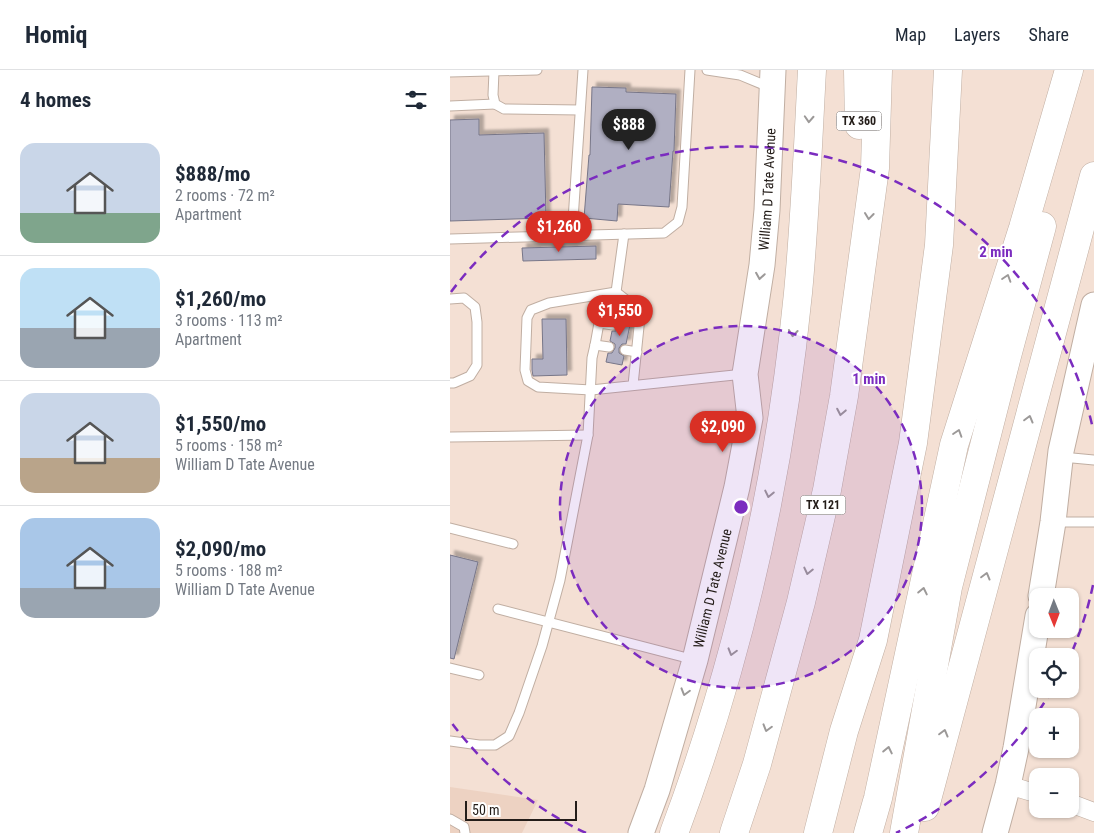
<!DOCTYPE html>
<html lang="en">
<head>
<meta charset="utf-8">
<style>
	:root { --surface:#fff; --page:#f6f6f7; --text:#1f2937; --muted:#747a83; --line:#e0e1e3; --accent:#d93025 }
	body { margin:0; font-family:"Roboto Condensed",sans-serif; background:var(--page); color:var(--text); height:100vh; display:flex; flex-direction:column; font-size:19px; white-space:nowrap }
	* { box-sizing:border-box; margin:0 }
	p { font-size:16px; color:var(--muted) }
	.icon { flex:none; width:28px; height:28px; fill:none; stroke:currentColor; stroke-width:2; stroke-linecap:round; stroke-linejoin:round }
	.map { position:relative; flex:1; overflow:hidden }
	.panel { display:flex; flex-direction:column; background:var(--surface); width:450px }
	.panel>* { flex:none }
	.needle { width:32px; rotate:179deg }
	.fabs { position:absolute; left:579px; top:518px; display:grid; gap:10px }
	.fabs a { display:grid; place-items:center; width:50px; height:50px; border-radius:10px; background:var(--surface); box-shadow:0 1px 4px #0004; font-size:25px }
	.scale { position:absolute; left:15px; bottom:12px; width:112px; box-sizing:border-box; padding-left:5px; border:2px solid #241d19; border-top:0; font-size:14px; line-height:18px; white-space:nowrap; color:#241d19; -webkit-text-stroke:4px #fff; paint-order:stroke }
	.price { position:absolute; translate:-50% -42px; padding:0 11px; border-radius:18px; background:var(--accent); color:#fff; font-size:16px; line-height:32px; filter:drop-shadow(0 1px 2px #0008) }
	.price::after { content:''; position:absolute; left:50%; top:30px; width:15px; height:11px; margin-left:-8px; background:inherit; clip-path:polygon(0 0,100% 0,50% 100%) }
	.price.active { background:#222; color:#fff }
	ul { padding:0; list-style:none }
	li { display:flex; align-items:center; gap:15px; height:125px; padding:0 20px }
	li+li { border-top:1px solid var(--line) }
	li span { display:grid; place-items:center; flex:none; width:140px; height:100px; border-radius:15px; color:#555 }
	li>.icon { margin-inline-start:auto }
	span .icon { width:60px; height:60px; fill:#fffc; stroke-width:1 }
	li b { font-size:21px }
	h2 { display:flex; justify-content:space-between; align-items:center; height:60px; padding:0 20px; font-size:21px }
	header { display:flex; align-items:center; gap:30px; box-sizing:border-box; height:70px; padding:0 25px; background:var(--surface); border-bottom:1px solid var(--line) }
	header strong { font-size:24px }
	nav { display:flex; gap:28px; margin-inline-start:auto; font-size:18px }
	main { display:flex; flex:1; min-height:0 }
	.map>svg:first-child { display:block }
</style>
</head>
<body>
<header>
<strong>Homiq</strong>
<nav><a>Map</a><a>Layers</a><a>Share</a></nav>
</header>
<main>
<section class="panel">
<h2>4 homes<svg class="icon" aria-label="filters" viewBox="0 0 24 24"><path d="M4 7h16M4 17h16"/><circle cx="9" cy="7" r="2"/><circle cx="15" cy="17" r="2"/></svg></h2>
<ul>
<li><span style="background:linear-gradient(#c9d6e8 70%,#7fa58c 0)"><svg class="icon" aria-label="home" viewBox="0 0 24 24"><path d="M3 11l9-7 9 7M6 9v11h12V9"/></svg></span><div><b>$888/mo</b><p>2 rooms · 72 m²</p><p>Apartment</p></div></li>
<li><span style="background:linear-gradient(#bfe0f5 60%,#9aa5b1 0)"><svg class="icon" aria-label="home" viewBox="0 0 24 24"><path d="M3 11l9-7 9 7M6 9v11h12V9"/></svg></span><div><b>$1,260/mo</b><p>3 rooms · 113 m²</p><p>Apartment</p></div></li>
<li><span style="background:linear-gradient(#c9d6e8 65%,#b9a48a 0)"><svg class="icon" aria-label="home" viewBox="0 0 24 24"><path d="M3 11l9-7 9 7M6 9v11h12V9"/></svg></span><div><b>$1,550/mo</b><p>5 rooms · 158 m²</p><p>William D Tate Avenue</p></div></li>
<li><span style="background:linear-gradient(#a9c7e8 70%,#9aa5b1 0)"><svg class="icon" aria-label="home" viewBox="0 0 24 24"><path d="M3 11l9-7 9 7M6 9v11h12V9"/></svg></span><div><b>$2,090/mo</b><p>5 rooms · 188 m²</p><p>William D Tate Avenue</p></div></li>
</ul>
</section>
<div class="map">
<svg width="644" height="763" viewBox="0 0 644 763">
	<defs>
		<filter id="shadow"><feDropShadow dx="4.5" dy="-4.5" stdDeviation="1" flood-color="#0004"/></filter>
	</defs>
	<rect width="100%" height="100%" fill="#f4e0d4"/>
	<!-- built -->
	<polygon fill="#edd2c2" points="0,717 88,730 72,763 0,763"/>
	<!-- building -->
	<g fill="#b0afc2" stroke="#777688" filter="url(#shadow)">
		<polygon points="142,17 176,18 176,22 226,24 224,81 223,81 219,137 168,134 167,151 134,148 139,85 140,85"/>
		<polygon points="29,49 29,65 94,63 96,148 0,151 0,50"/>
		<polygon points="146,176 146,189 73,191 72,178"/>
		<polygon points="166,241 182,245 176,274 172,274 169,278 169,283 174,286 172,295 156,292 158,283 162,283 165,278 165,274 160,271 162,261 166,261 169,256 169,252 164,249"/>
		<polygon points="92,249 116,249 117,305 83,306 82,300 82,289 93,289"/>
		<polygon points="0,485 28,492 4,589 0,588"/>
	</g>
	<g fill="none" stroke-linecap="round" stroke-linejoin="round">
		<!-- lane casing -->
		<g stroke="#c0aea2" stroke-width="11">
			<g id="lane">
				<polyline points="257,0 290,5 319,17"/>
				<polyline points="44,1 43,25 45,34 54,39 130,40"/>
				<polyline points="0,2 87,0"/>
				<polyline points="0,36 45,34"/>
				<polyline points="122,165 133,0"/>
				<polyline points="0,169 214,163 228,152 232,137 240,0"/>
				<polyline points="0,229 14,228 25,237 27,252 27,295 20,306 4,313 0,313"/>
				<polyline points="149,253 163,255"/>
				<polyline points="145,275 159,277"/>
				<polyline points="175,280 187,282"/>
				<polyline points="183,315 190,247 184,236 166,222 99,233 81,240 77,248 75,300 78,311 88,317 141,320 294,304"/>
				<polyline points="0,367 138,365"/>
				<polyline points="612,387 644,390"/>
				<polyline points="604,452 644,452"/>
				<polyline points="0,458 63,474"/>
				<polyline points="48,539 245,590"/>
				<polyline points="0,598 29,605"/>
				<polyline points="0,671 29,675 45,675 59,666 69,643 92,576 110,510 138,365 142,288 145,275 151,242 166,222 174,164"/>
				<polyline points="0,749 14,757 15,763"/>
			</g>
		</g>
		<!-- street casing -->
		<g stroke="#c0aea2" stroke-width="19">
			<g id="street">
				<polyline points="558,715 588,724"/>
				<polyline points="620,733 644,742"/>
			</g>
		</g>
		<!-- secondary casing -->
		<g stroke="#c0aea2" stroke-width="27">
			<g id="secondary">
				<polyline points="591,526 603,452 611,381 644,235"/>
				<path id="s1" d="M191 763 207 720 245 590 287 417 300 348 295 304 312 195 317 140 323 0"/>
				<polyline points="545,763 558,715 566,678 588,546"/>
			</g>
		</g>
		<!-- highway casing -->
		<g stroke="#c0aea2" stroke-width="29">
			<g id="highway">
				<polyline points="408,0 409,55"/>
				<polyline points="475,737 644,106"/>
				<path d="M224 763C289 590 330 407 348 223 355 149 358 74 362 0"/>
				<polyline points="284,763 307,694 351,532 377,420 394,326 425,98 428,0"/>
				<polyline points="368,763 394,661 423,570 463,373 489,175 498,0"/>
				<polyline points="418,763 428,728 504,375 573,158 619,0"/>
				<polyline points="454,763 498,517 557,286 592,156"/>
			</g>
		</g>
		<!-- lane -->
		<use href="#lane" stroke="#fff" stroke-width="9"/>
		<!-- street -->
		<use href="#street" stroke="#fff" stroke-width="18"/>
		<!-- secondary -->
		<use href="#secondary" stroke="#fff" stroke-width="25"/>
		<!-- highway -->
		<use href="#highway" stroke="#fff" stroke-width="28"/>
	</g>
	<!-- one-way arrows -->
	<defs><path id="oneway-chevron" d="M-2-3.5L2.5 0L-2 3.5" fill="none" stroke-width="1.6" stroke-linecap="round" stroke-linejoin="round" transform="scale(1.25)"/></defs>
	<g stroke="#9c9998">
		<use href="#oneway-chevron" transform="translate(359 49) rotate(93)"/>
		<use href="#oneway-chevron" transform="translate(419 146) rotate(97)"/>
		<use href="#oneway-chevron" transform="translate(310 206) rotate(99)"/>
		<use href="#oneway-chevron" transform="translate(557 208) rotate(-72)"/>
		<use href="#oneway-chevron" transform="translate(343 263) rotate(96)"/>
		<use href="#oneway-chevron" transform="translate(391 342) rotate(101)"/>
		<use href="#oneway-chevron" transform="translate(579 349) rotate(-75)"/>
		<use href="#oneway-chevron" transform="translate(508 363) rotate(-72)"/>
		<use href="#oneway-chevron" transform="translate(319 424) rotate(102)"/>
		<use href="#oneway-chevron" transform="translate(358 501) rotate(103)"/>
		<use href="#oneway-chevron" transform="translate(536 506) rotate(-75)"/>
		<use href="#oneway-chevron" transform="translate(473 521) rotate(-78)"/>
		<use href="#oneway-chevron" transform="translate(282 582) rotate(106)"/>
		<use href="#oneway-chevron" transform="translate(235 622) rotate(106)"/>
		<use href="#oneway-chevron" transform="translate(317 658) rotate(106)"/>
		<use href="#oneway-chevron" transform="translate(494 663) rotate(-75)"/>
		<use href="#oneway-chevron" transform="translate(438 680) rotate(-78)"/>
	</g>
	<!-- distance rings -->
	<circle cx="291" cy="437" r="181" fill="#7b2cbf" fill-opacity=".12"/>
	<g fill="none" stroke="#7b2cbf" stroke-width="2.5" stroke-dasharray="9 6">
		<circle cx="291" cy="437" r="181"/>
		<path d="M643 515A361 361 0 0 1 621 584M602 620A361 361 0 0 1 446 763M136 763A361 361 0 0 1 1 652M1 222A361 361 0 0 1 643 359"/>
	</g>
	<g text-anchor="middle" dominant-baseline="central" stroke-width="4" stroke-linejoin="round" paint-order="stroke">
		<!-- shield labels -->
		<g fill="#fff" stroke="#66615e" stroke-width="1">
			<rect x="386.5" y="41.5" width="45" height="19" rx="4"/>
			<rect x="350.5" y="425.5" width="45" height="19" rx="4"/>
		</g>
		<g font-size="12" font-weight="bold" fill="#241d19">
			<text x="409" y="51">TX 360</text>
			<text x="373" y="435">TX 121</text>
		</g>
		<!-- street labels -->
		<g font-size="14" fill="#241d19" stroke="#fff">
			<text stroke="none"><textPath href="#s1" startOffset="660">William D Tate Avenue</textPath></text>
			<text stroke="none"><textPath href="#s1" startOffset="255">William D Tate Avenue</textPath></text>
		</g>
	</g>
	<circle cx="291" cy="437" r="8" fill="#7b2cbf" stroke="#fff" stroke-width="2.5"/>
	<g font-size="15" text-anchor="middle" font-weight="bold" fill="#7b2cbf" stroke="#fff" stroke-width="4" stroke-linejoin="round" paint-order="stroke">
		<text x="546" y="187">2 min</text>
		<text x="419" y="314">1 min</text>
	</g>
</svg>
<div class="fabs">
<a><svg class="needle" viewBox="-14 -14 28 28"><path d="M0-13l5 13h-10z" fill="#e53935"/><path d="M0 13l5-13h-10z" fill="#747a83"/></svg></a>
<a><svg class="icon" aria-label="locate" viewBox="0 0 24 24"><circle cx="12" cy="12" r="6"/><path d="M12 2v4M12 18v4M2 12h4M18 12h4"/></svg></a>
<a>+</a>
<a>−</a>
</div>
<div class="scale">50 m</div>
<b class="price active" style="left:179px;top:81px">$888</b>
<b class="price" style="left:109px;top:183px">$1,260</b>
<b class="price" style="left:170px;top:267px">$1,550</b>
<b class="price" style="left:273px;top:383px">$2,090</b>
</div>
</main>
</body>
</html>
